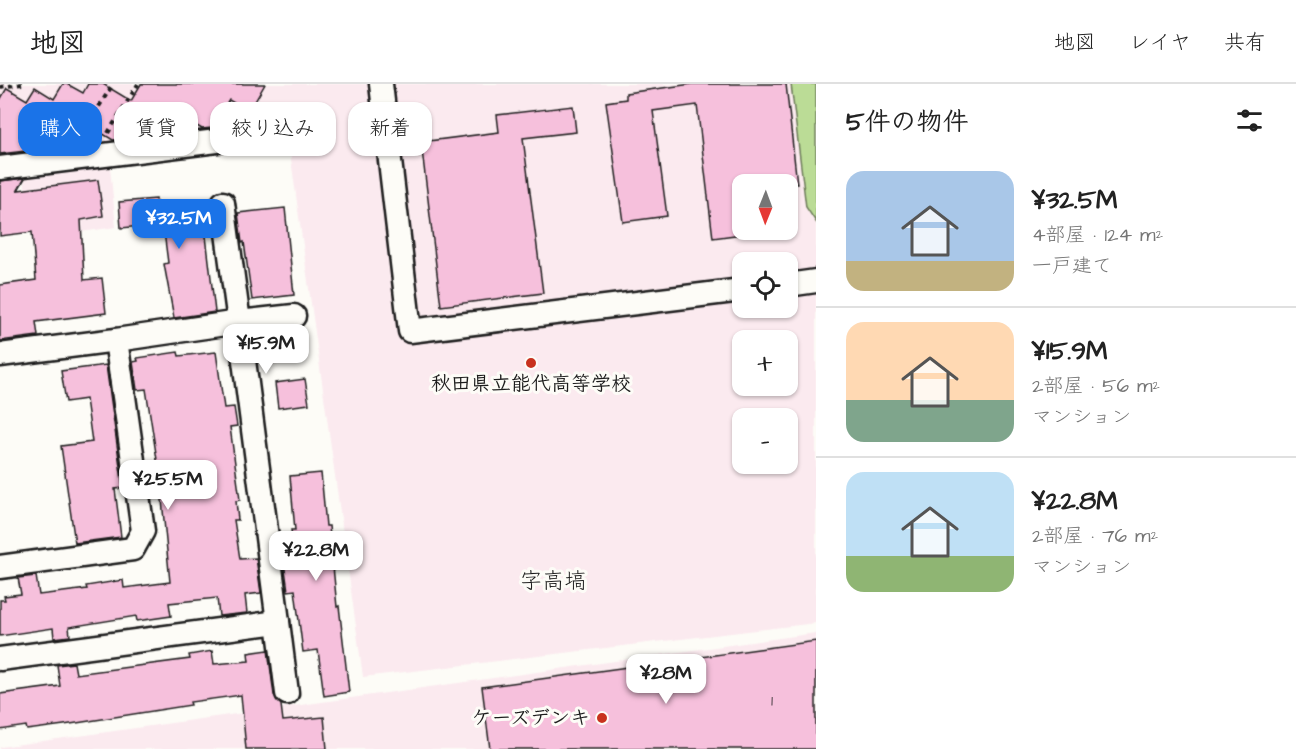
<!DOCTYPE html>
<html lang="ja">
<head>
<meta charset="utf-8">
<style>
	:root { --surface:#fff; --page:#f6f6f6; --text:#222; --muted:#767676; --line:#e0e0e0; --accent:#1a73e8 }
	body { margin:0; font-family:"Architects Daughter","Klee One",sans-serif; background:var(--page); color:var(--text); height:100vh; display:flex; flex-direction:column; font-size:22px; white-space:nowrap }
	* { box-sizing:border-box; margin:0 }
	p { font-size:20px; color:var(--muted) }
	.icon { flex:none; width:33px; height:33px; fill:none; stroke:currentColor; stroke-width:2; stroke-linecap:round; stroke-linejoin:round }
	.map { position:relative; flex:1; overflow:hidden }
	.sheet { display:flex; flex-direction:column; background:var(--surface); width:480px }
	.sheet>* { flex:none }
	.guide { position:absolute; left:18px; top:18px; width:570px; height:54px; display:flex; gap:12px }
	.needle { width:39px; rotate:181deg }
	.controls { position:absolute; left:732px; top:90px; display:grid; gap:12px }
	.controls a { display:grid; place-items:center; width:66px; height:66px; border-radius:12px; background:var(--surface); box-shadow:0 2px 4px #0004; font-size:30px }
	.price { position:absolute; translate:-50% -51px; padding:0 14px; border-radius:12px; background:#fff; color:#222; font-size:20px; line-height:39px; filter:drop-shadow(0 2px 3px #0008) }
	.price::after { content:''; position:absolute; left:50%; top:36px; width:18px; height:14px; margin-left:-9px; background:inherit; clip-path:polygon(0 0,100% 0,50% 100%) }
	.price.on { background:var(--accent); color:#fff }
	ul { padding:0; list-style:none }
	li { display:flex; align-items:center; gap:18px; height:150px; padding:0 30px }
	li+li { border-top:2px solid var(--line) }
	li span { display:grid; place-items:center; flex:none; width:168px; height:120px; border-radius:18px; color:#555 }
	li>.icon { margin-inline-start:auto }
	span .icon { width:72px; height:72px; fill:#fffc; stroke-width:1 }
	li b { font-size:26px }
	h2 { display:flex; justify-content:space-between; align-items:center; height:72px; padding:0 30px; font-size:26px }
	.chip { padding:0 21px; border-radius:18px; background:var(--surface); box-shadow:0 2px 4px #0004; font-size:21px; line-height:54px }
	.chip.on { background:var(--accent); color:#fff }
	header { display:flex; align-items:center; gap:36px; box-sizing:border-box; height:84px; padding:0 30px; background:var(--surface); border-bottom:2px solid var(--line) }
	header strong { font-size:28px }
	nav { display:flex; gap:33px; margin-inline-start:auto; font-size:21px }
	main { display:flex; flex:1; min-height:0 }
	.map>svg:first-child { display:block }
</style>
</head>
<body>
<header>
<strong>地図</strong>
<nav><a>地図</a><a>レイヤ</a><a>共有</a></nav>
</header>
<main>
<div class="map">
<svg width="816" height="665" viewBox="0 0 816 665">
	<rect width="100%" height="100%" fill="#fdfcf7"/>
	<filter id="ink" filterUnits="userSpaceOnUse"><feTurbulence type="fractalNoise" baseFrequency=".0167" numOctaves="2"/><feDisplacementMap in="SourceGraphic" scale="12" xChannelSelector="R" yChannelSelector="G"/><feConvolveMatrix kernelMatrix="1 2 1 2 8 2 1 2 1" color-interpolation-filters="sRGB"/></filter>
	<g filter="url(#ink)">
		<!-- built -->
		<g fill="#fbeaef" fill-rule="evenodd">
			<path d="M0 0H816V539L363 593 289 61 110 83 116 143 32 155 24 95 0 97ZM742 100H788V146H742ZM742 178H788V224H742ZM742 256H788V302H742ZM742 334H788V380H742Z"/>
			<polygon points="816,549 816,665 0,665 0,663"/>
		</g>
		<!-- green -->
		<polygon fill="#bbdc96" stroke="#6c7c59" stroke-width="1.5" points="791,0 816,0 816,138 806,123"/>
		<!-- building -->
		<g fill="#f6c0dc" stroke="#1c1c1c" stroke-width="1.5">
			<polygon points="63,0 67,0 83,9 88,0 103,0 131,17 141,0 265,0 249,28 229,16 212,44 202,45 190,38 184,48 172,49 162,43 157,51 141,53 132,48 128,54 113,56 85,39 71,62 55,64 47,59 43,65 0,70 0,16 7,4 27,16 35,3 54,15"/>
			<polygon points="692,0 786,0 797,100 742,100 742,150 713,154 697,21 653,27 667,132 623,138 606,18 626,15 626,9"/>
			<polygon points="573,22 576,48 523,54 543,209 441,222 421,58 499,48 497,31"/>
			<polygon points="25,94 18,106 98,96 103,132 81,136 84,196 102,194 106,229 36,238 38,252 0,257 0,201 36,196 32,148 0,152 0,97"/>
			<polygon points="156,115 157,120 207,116 209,134 204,135 215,228 174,234 164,180 168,179 163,140 121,144 119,118"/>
			<polygon points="285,124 294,211 252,216 244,158 242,159 238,129"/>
			<polygon points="178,268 179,272 216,268 224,324 234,323 237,342 230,343 240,416 236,417 238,436 234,436 240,475 256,474 261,509 245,511 247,529 219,532 217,514 169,519 171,532 137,537 136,532 69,543 70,552 54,554 53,544 0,552 0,516 5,516 4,512 21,510 18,494 36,492 39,511 87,505 86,502 123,496 124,504 170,498 160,395 146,305 137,306 133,278 138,277 137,274"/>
			<polygon points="106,281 123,404 115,405 121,453 75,459 61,362 92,358 86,315 66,318 61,287"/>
			<polygon points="305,295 309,320 278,324 275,299"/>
			<polygon points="321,389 326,442 329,442 337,523 339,522 349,608 324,612 318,566 303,568 295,506 288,507 283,471 288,470 287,461 293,460 291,446 295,446 290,392"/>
			<polygon points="816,557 816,665 490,665 482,603"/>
			<polygon points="268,566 274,611 281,621 283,637 324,633 327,665 246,665 241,611 190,618 191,621 64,641 27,646 26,642 0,646 0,610 60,602 57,581 74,579 76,590 190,575 189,571 212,567 214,580 249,577 248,569"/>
		</g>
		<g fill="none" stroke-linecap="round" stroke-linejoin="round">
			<!-- minor casing -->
			<g stroke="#1c1c1c" stroke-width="27">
				<g id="minor">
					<polyline points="381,0 410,247 742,206"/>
					<polyline points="0,84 257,52"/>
					<polyline points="223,119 239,238 294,232"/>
					<polyline points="788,201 816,197"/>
					<polyline points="0,271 116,256"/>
					<polyline points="0,483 133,465 143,447 116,256 239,238 278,538 0,575"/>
					<polyline points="278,538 287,609"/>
				</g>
			</g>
			<!-- path -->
			<g stroke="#1c1c1c" stroke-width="4" stroke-dasharray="4.5 4.5" stroke-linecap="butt">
				<polyline points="0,3 22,0"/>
				<polyline points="108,49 138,0"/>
				<polyline points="80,53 113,0"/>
			</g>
			<!-- minor -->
			<use href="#minor" stroke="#fdfcf7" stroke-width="22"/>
		</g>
	</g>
	<!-- markers -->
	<g fill="#c8321e" stroke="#fdfcf7" stroke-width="2">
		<circle cx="531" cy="279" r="6"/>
		<circle cx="602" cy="634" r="6"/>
	</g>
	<g text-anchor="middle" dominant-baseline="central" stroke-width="6" stroke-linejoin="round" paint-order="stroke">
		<!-- number labels -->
		<g font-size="16" fill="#52454c">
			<text x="772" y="617">1</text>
		</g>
		<!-- poi labels -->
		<g font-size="20" font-weight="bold" fill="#1c1c1c" stroke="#fdfcf7">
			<text x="531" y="300">秋田県立能代高等学校</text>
			<text x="590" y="634" text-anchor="end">ケーズデンキ</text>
		</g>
		<!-- quarter labels -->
		<g font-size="22" fill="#1c1c1c" stroke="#fdfcf7">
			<text x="553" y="497">字高塙</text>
		</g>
	</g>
</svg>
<div class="controls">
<a><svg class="needle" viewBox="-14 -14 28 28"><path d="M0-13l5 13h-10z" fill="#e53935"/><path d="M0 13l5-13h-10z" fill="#767676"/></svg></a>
<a><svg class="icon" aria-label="locate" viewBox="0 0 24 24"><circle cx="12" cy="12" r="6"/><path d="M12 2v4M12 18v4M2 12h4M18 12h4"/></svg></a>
<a>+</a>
<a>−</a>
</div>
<b class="price on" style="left:179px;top:166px">¥32.5M</b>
<b class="price" style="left:266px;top:291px">¥15.9M</b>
<b class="price" style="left:168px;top:427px">¥25.5M</b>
<b class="price" style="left:316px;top:498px">¥22.8M</b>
<b class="price" style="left:666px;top:621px">¥28M</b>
<div class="guide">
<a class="chip on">購入</a>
<a class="chip">賃貸</a>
<a class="chip">絞り込み</a>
<a class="chip">新着</a>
</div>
</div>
<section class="sheet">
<h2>5件の物件<svg class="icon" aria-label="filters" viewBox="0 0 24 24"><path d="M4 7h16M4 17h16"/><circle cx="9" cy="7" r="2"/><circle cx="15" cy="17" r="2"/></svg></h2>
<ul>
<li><span style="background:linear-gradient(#a9c7e8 75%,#c2b280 0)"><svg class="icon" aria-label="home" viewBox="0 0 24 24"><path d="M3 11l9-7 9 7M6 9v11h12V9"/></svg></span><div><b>¥32.5M</b><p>4部屋 · 124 m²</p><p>一戸建て</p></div></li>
<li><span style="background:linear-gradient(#ffd9b3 65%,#7fa58c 0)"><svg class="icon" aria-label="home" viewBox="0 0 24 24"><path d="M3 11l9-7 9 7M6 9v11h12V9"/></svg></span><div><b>¥15.9M</b><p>2部屋 · 56 m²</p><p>マンション</p></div></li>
<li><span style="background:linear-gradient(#bfe0f5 70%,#8fb573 0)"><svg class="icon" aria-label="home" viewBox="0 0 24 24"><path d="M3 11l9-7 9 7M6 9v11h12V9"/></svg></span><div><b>¥22.8M</b><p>2部屋 · 76 m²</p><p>マンション</p></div></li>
</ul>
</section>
</main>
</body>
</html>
